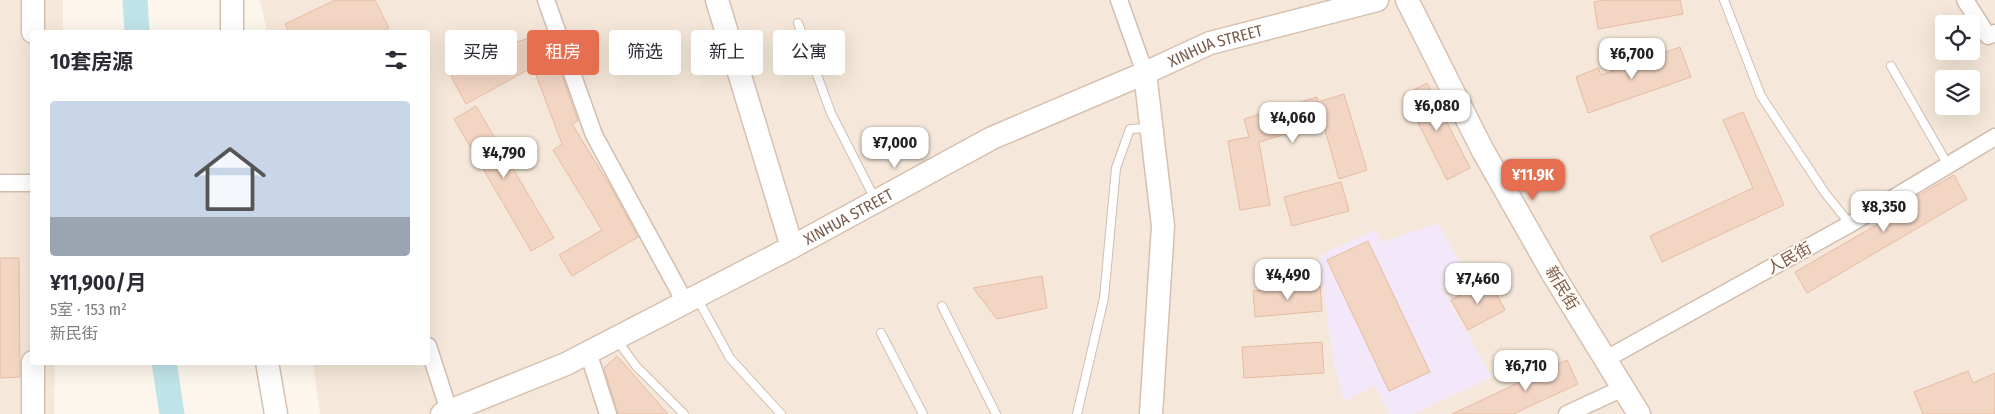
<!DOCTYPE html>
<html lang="zh">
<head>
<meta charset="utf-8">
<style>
	:root { --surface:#fff; --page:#f7f7f7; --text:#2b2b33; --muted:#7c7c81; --line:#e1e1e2; --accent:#e76f51 }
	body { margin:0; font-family:"Fira Sans Condensed","Noto Sans SC",sans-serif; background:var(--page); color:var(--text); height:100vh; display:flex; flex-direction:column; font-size:19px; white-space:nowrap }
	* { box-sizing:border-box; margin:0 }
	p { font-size:16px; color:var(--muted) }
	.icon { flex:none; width:28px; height:28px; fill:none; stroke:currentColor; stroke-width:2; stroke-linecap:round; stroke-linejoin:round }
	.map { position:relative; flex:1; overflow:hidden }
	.side { position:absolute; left:30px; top:30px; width:400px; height:335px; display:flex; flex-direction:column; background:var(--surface); border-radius:5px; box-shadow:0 5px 20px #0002 }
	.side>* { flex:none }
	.guide { position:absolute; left:445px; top:30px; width:475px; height:45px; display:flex; gap:10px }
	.controls { position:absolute; left:1935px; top:15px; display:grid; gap:10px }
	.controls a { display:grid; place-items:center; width:45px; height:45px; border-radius:5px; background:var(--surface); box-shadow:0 5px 20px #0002; font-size:25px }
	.price { position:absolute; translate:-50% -42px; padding:0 11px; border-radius:10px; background:#fff; color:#222; font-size:16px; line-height:32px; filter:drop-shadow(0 1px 2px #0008) }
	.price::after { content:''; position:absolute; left:50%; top:30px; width:15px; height:11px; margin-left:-8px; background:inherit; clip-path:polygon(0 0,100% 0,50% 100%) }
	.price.selected { background:var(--accent); color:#fff }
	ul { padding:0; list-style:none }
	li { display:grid; align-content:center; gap:10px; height:265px; padding:0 20px }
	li+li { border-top:1px solid var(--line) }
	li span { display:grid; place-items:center; height:155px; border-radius:5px; color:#555 }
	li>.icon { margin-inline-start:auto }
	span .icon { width:90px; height:90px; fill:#fffc; stroke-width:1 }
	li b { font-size:21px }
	h2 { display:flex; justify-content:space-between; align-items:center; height:60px; padding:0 20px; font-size:21px }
	.pill { padding:0 18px; border-radius:5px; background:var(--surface); box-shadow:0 5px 20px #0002; font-size:18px; line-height:45px }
	.pill.selected { background:var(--accent); color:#fff }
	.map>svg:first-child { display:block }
</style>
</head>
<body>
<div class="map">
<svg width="1995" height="414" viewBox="0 0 1995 414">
	<rect width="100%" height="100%" fill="#fdf6ec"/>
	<!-- residential -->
	<g fill="#f5e8da" fill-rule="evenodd">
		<polygon points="0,0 63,0 63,32 32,32 32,362 55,363 54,414 0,414"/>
		<path d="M260 0H1995V414H320L313 363 428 362V32H267ZM1944 24H1971V51H1944ZM1944 79H1971V106H1944Z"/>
	</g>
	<!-- education -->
	<polygon fill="#f3e8fa" points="1438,223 1467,275 1443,289 1492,377 1414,414 1389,414 1375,386 1344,401 1333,361 1319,256 1375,230 1382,242"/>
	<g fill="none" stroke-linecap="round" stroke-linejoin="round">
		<!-- river -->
		<g stroke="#bfe3e8" stroke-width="25">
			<polyline points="135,0 137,32"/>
			<polyline points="164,362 172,414"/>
		</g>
	</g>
	<!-- building -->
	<g fill="#f3d5c3" stroke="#e6bba3">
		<polygon points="335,0 375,0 389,28 379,32 289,32 285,24"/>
		<polygon points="1603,0 1680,0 1683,14 1598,29 1594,2"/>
		<polygon points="547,32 578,121 572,124 612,189 638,237 572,276 559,255 602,230 553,150 562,144 533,67 466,104 451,76 508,45"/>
		<polygon points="1680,47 1691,77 1588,113 1576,77 1598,68 1601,75"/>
		<polygon points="1427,83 1470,168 1447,180 1404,95"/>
		<polygon points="1344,94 1367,170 1339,179 1323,123 1259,142 1270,205 1240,210 1228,141 1249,137 1244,119 1317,97 1318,102"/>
		<polygon points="476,106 554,238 531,251 454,119"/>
		<polygon points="1743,112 1784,205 1662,262 1650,236 1753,188 1723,120"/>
		<polygon points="1954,175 1967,199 1807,293 1795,272 1885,220 1883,216"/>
		<polygon points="1341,182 1349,211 1292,226 1284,197"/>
		<polygon points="1368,241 1430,372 1389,391 1327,260"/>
		<polygon points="0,258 19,258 20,377 0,378"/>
		<polygon points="1042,276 1047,308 997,319 973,288"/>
		<polygon points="1489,280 1505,310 1468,330 1451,300"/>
		<polygon points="1320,285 1322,311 1255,317 1253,291"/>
		<polygon points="1322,342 1324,373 1244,378 1242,347"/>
		<polygon points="617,356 668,414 618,414 604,368"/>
		<polygon points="1567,360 1578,384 1513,414 1452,414"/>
		<polygon points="1968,371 1973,383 1995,373 1995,414 1923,414 1914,392"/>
	</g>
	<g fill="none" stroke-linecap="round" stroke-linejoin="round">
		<!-- lane casing -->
		<g stroke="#d1beb0" stroke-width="10">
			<g id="lane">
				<polyline points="1724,0 1761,96 1825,193 1850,224"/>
				<polyline points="798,23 831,113 875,199"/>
				<polyline points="1891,66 1948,165"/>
				<polyline points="697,298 730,358 781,414"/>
				<polyline points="942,306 996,414"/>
				<polyline points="881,333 923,414"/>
				<polyline points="617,340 636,366 684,414"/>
				<polyline points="1077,414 1104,298 1116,168 1130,129 1149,128"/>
			</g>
		</g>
		<!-- street casing -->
		<g stroke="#d1beb0" stroke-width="19">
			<g id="street">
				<polyline points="546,0 594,135 685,302"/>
				<polyline points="1119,0 1145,73"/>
				<polyline points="1965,0 1988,36 1995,33"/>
				<polyline points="0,183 32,183"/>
				<polyline points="428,346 450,414"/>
				<polyline points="588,352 608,414"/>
				<polyline points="1606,359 1850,224 1995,137"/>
				<polyline points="1567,414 1623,388"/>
			</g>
		</g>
		<!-- secondary casing -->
		<g stroke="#d6c0b0" stroke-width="25">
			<g id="secondary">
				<polyline points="33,0 33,32"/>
				<polyline points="232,0 232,32"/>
				<polyline points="717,0 792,247"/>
				<polyline points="1407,0 1482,149 1553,274 1639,414"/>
				<polyline points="1145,73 1163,226 1151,414"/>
				<polyline points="33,362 33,414"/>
				<polyline points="267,362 276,414"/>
				<path id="s1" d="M442 414 566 364 792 247 992 138 1145 73 1210 43 1377 0"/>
			</g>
		</g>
		<!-- lane -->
		<use href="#lane" stroke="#fff" stroke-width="8"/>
		<!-- street -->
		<use href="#street" stroke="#fff" stroke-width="16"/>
		<!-- secondary -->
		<use href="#secondary" stroke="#fff" stroke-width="22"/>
	</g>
	<g text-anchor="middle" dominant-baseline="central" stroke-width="4" stroke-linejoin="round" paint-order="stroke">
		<!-- street labels -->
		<g font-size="16" fill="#7a5c4d" stroke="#fffaf3">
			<text stroke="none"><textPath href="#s1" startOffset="858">XINHUA STREET</textPath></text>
			<text stroke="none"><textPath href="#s1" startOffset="452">XINHUA STREET</textPath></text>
			<text transform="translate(1789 258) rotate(-29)">人民街</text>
			<text transform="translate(1562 288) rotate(59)">新民街</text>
		</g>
	</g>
</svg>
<div class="controls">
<a><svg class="icon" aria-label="locate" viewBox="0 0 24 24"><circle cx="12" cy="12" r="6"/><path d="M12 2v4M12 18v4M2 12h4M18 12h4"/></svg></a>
<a><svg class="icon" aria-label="layers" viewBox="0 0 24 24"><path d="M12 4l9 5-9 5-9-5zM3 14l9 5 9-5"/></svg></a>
</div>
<b class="price" style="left:1632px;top:80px">¥6,700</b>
<b class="price" style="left:1437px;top:132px">¥6,080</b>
<b class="price" style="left:1293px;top:144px">¥4,060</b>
<b class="price" style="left:895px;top:169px">¥7,000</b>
<b class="price" style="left:504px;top:179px">¥4,790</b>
<b class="price selected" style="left:1533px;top:201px">¥11.9K</b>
<b class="price" style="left:1884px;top:233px">¥8,350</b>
<b class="price" style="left:1288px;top:301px">¥4,490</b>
<b class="price" style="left:1478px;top:305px">¥7,460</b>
<b class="price" style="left:1526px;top:392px">¥6,710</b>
<div class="guide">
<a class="pill">买房</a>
<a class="pill selected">租房</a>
<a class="pill">筛选</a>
<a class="pill">新上</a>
<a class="pill">公寓</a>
</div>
<section class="side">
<h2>10套房源<svg class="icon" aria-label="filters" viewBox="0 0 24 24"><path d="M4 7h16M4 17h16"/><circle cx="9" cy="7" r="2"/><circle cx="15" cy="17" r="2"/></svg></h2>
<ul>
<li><span style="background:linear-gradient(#c9d6e8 75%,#9aa5b1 0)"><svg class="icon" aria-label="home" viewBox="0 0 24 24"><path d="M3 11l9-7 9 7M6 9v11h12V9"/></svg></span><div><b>¥11,900/月</b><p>5室 · 153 m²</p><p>新民街</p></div></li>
</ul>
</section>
</div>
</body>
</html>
